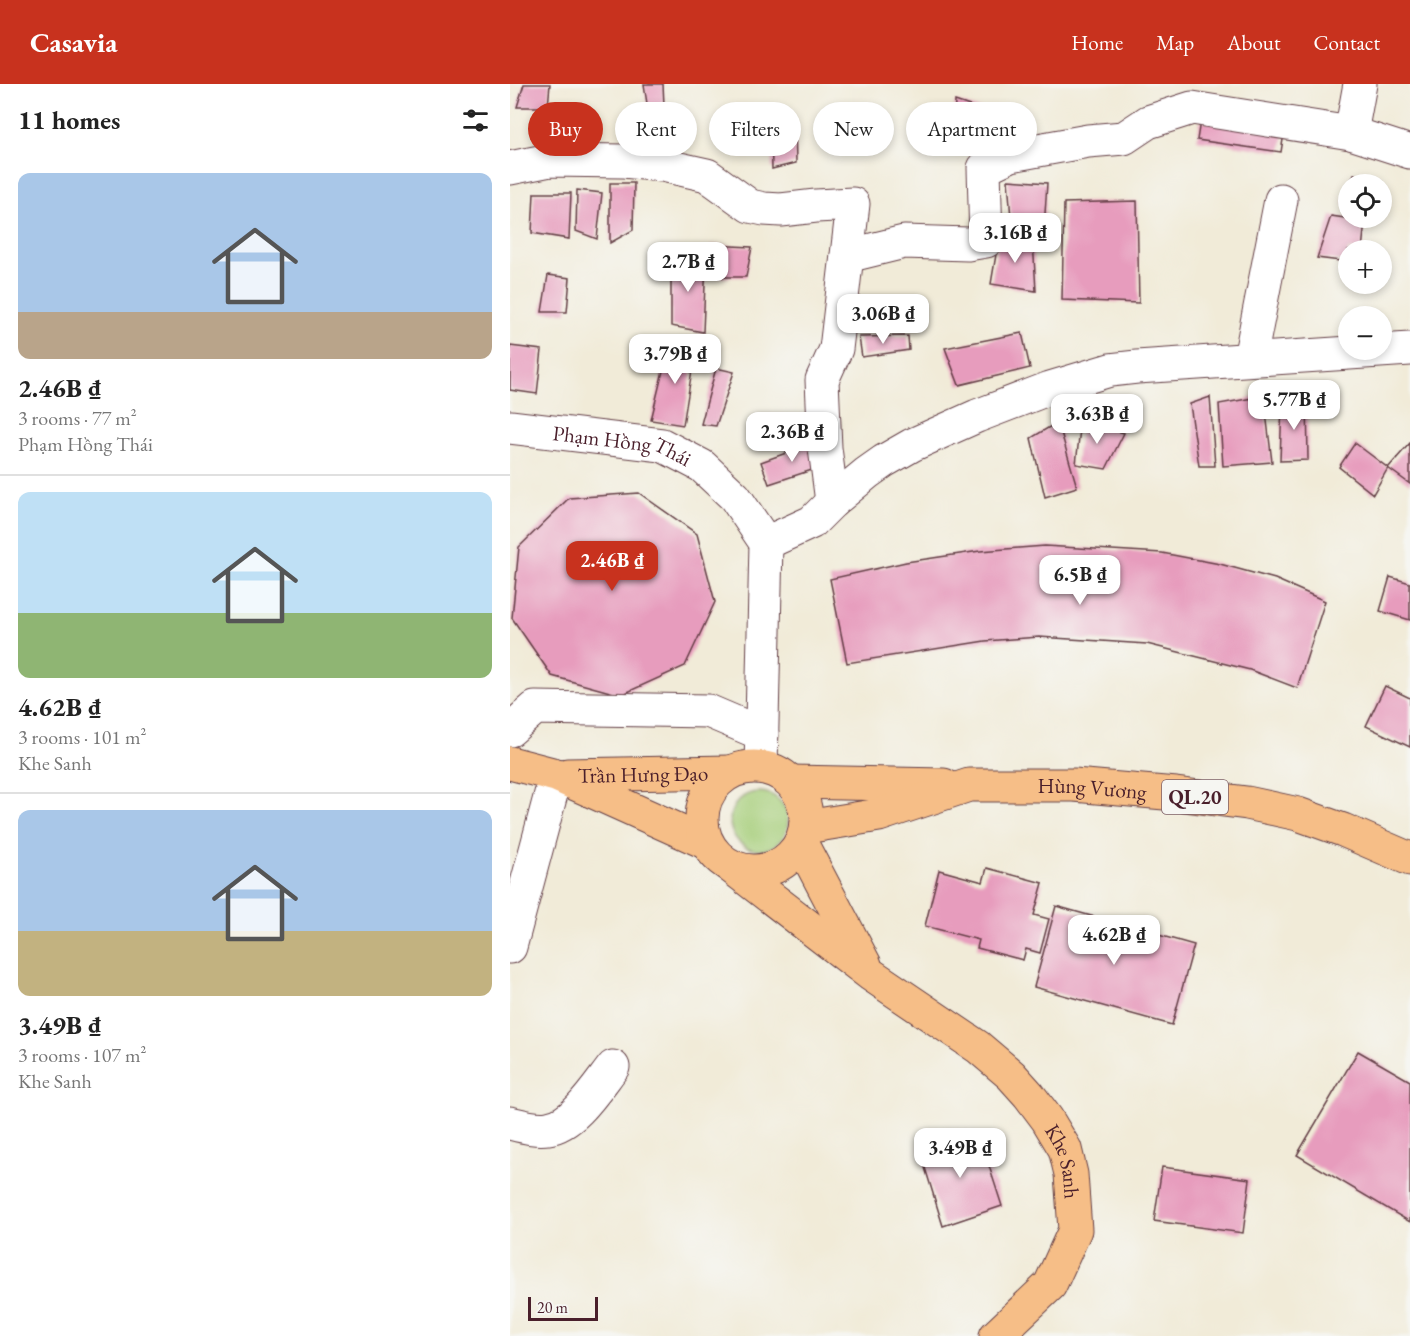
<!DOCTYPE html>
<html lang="en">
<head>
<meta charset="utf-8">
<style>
	:root { --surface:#fff; --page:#f2f2f2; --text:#222; --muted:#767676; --line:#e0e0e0; --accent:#c8321e }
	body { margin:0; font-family:"EB Garamond",serif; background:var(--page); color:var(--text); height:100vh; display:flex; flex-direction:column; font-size:22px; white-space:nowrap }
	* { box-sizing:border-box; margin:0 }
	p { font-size:20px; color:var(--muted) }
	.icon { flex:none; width:33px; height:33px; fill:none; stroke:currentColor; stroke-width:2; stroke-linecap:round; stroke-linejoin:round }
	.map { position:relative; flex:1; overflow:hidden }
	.panel { display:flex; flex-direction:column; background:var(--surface); width:510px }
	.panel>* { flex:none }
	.hud { position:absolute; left:18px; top:18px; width:570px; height:54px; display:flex; gap:12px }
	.controls { position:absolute; left:828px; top:90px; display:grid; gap:12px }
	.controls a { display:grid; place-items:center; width:54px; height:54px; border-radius:50%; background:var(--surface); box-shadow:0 3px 9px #0003; font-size:30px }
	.scale { position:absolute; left:18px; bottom:15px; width:70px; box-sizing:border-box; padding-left:6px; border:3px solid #4a1f2b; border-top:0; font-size:16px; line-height:21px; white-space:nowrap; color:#4a1f2b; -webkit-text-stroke:4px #f6f6f2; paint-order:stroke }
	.price { position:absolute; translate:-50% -51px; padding:0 14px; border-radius:12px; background:#fff; color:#222; font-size:20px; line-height:39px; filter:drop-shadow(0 2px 3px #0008) }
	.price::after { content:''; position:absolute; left:50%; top:36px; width:18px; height:14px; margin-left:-9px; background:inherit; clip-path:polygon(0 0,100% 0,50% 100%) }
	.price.active { background:var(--accent); color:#fff }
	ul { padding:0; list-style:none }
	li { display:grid; align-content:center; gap:12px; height:318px; padding:0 18px }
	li+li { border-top:2px solid var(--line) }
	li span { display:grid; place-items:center; height:186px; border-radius:12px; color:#555 }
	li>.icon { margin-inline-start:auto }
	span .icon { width:108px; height:108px; fill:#fffc; stroke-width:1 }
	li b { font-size:26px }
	h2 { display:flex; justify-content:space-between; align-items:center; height:72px; padding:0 18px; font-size:26px }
	.chip { padding:0 21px; border-radius:27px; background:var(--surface); box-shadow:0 3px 9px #0003; font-size:21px; line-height:54px }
	.chip.active { background:var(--accent); color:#fff }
	header { display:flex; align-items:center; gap:36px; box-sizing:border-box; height:84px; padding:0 30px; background:var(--accent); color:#fff }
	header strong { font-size:28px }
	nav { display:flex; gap:33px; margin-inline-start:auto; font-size:21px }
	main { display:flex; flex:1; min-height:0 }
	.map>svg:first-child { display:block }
</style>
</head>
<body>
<header>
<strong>Casavia</strong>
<nav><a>Home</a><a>Map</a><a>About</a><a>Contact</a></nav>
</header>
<main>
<section class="panel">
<h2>11 homes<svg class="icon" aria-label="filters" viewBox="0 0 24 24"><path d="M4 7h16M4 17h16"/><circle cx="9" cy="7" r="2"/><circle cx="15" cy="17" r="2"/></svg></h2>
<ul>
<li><span style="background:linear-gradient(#a9c7e8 75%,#b9a48a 0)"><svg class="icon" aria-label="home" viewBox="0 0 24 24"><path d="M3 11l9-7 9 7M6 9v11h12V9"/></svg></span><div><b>2.46B ₫</b><p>3 rooms · 77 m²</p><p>Phạm Hồng Thái</p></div></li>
<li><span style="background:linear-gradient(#bfe0f5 65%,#8fb573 0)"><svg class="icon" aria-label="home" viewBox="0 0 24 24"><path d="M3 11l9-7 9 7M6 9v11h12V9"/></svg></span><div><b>4.62B ₫</b><p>3 rooms · 101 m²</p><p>Khe Sanh</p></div></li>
<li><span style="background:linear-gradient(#a9c7e8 65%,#c2b280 0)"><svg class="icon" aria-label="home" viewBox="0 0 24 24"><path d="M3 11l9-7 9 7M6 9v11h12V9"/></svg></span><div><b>3.49B ₫</b><p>3 rooms · 107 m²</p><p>Khe Sanh</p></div></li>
</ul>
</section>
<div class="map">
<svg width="900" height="1252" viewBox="0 0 900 1252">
	<rect width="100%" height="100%" fill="#f6f6f2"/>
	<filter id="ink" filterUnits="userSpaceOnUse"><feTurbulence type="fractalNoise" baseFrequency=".0167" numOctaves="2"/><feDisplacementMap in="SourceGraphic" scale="12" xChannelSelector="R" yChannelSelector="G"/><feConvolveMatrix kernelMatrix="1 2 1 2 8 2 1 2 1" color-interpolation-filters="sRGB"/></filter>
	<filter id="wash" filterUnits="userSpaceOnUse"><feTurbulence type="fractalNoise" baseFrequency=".008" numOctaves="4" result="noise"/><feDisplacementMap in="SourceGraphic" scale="24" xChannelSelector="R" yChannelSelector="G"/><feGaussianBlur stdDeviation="1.35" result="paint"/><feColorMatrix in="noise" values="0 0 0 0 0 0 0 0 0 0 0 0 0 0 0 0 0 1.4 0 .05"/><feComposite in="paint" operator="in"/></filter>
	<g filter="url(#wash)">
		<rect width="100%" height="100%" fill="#f1ebd8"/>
		<!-- green -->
		<circle fill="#a5cd78" stroke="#787652" stroke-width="1.5" cx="249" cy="737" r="29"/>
		<g id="blocks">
			<!-- building -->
			<g fill="#e79cbd">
				<polygon points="14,0 40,0 38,23 7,23"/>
				<polygon points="134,0 153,0 154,22 138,26"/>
				<polygon points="445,17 475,27 467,68 443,63"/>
				<polygon points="80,33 84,64 64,64 63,40"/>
				<polygon points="690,37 774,49 771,68 687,56"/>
				<polygon points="41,39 57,42 60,71 41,73"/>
				<polygon points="261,41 285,41 286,79 262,85"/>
				<polygon points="844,90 873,98 872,100 840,100"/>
				<polygon points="498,96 537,99 534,145 502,147"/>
				<polygon points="100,99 124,99 123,146 100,159"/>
				<polygon points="838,105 838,121 833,119"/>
				<polygon points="67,106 92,109 87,155 66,147"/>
				<polygon points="24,109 61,109 59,155 22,149"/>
				<polygon points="627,117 629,219 552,216 554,119"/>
				<polygon points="821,132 855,137 852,166 838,166 838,178 807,174"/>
				<polygon points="489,153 523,156 526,207 481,200"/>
				<polygon points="200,161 242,163 236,193 205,193"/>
				<polygon points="161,172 196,176 193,248 161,242"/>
				<polygon points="38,191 60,194 57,228 32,228"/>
				<polygon points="512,249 520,284 449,301 435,264"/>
				<polygon points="398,252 399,266 352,273 349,253"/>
				<polygon points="160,258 186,262 173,341 141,336"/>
				<polygon points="0,262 32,266 27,310 0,306"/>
				<polygon points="206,284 224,288 206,342 191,340"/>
				<polygon points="754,312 762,378 713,382 709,320"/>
				<polygon points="700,313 705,382 689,382 680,320"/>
				<polygon points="797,315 798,376 770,377 772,319"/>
				<polygon points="571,336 614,349 596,385 566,380"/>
				<polygon points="548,338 567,403 535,413 521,354"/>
				<polygon points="307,358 311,383 259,400 251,378"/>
				<polygon points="845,359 878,384 863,410 829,383"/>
				<polygon points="900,359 900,400 878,384"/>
				<polygon points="129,409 187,450 205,518 175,582 111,611 42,592 2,534 9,463 59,414"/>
				<polygon points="535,462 652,469 710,480 765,495 815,517 787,604 740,586 637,560 529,553 475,557 337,579 320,495 396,478 470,467"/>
				<polygon points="880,493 900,499 900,536 870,527"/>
				<polygon points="875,602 900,614 900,663 856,642"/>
				<polygon points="477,784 533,799 524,831 539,835 530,869 516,865 513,876 467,864 469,856 415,842 429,786 473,798"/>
				<polygon points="546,822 684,861 662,941 524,903"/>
				<polygon points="848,967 900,997 900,1138 787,1071"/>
				<polygon points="469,1051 492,1122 433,1142 409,1064"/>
				<polygon points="652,1083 740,1095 733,1149 644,1137"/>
			</g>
		</g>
	</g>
	<g filter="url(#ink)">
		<use href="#blocks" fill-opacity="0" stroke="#633e45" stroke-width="1.5"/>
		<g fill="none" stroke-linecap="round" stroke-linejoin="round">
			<!-- minor casing -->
			<g stroke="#633e45" stroke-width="35">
				<g id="minor">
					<polyline points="841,49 850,0"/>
					<polyline points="0,84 40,76 114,77 152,81 197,91 240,122 254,125 271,126 306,122 343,120 326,265 312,296 315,364 322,418"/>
					<polyline points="337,172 394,158 458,160 476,157 474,84 501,71 578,57 614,54 638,38 682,24 841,49 900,68"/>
					<polyline points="740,275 771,116"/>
					<path id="s1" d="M0 343 152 361 192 382 225 413 256 459 251 683"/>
					<polyline points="256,459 302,438 322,418 357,389 374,377 402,361 467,332 540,304 600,286 627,283 900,265"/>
					<polyline points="0,646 25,624 198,627 252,650"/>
					<polyline points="0,863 46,691"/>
					<path d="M0 1039C12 1042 26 1046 38 1044 64 1041 88 1002 103 983"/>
				</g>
			</g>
			<!-- major casing -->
			<g stroke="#633e45" stroke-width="35">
				<g id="major">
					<polyline points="0,679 46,691 197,759"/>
					<path id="s2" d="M57 691 219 688"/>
				</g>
			</g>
			<!-- highway casing -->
			<g stroke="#633e45" stroke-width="35">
				<g id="highway">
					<circle cx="244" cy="735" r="52"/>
					<polyline points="282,698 434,701"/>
					<path id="s3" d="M296 743 369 731 459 701H564L666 710 737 719 788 730 833 746 900 775"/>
					<polyline points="291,759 355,881"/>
					<path id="s4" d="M220 782 360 890 468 963 501 991 519 1011 537 1035 555 1065 561 1090 565 1146 540 1201 486 1252"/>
				</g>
			</g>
			<!-- minor -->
			<use href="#minor" stroke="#fff" stroke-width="33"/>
			<!-- major -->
			<use href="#major" stroke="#f6be87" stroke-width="33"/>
			<!-- highway -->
			<use href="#highway" stroke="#f6be87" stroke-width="33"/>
		</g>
	</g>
	<g text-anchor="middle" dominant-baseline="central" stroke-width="4.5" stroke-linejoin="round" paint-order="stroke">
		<!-- shield labels -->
		<rect fill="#f6f6f2" stroke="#7e6067" stroke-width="1.5" x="652" y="696" width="66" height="34" rx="4.5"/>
		<g font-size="20" font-weight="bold" fill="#4a1f2b">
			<text x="685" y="713">QL.20</text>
		</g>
		<!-- street labels -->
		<g font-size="21" fill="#4a1f2b" stroke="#f6f6f2">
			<text stroke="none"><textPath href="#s1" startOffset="114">Phạm Hồng Thái</textPath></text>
			<text stroke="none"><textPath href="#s2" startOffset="76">Trần Hưng Đạo</textPath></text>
			<text stroke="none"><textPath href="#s3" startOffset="292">Hùng Vương</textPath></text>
			<text stroke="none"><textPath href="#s4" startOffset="454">Khe Sanh</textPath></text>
		</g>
	</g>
</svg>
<div class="controls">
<a><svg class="icon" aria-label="locate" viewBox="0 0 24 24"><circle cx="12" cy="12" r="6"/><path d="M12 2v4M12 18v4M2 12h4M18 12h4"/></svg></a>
<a>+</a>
<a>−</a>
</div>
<div class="scale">20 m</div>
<b class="price" style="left:505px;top:180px">3.16B ₫</b>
<b class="price" style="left:178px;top:209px">2.7B ₫</b>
<b class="price" style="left:373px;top:261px">3.06B ₫</b>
<b class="price" style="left:165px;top:301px">3.79B ₫</b>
<b class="price" style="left:784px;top:347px">5.77B ₫</b>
<b class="price" style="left:587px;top:361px">3.63B ₫</b>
<b class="price" style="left:282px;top:379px">2.36B ₫</b>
<b class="price active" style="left:102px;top:508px">2.46B ₫</b>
<b class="price" style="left:570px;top:522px">6.5B ₫</b>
<b class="price" style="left:604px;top:882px">4.62B ₫</b>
<b class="price" style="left:450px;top:1095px">3.49B ₫</b>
<div class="hud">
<a class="chip active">Buy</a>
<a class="chip">Rent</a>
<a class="chip">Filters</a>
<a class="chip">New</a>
<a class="chip">Apartment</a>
</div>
</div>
</main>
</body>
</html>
